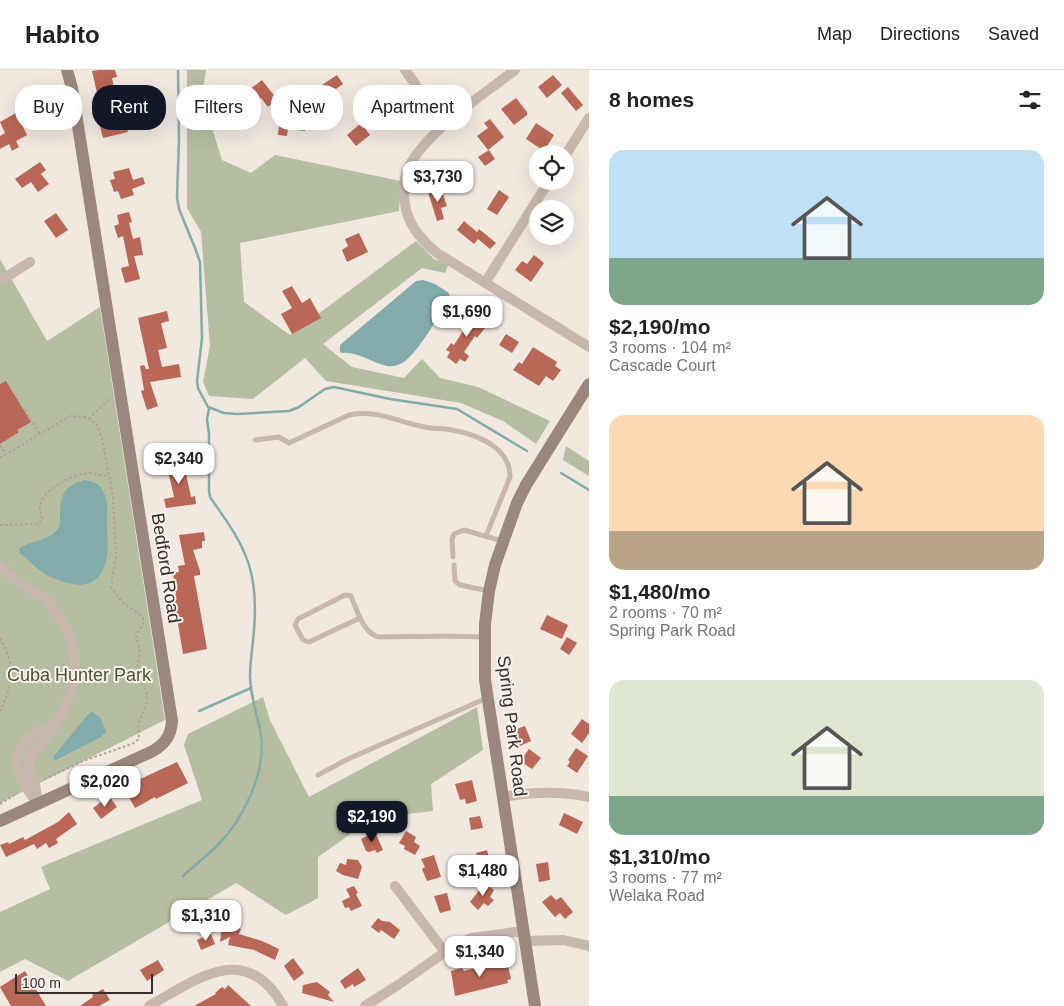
<!DOCTYPE html>
<html lang="en">
<head>
<meta charset="utf-8">
<style>
	:root { --surface:#fff; --page:#f2f2f2; --text:#222; --muted:#767676; --line:#e0e0e0; --accent:#111827 }
	body { margin:0; font-family:Arial,sans-serif; background:var(--page); color:var(--text); height:100vh; display:flex; flex-direction:column; font-size:19px; white-space:nowrap }
	* { box-sizing:border-box; margin:0 }
	p { font-size:16px; color:var(--muted) }
	.icon { flex:none; width:28px; height:28px; fill:none; stroke:currentColor; stroke-width:2; stroke-linecap:round; stroke-linejoin:round }
	.map { position:relative; flex:1; overflow:hidden }
	.panel { display:flex; flex-direction:column; background:var(--surface); width:475px }
	.panel>* { flex:none }
	.banner { position:absolute; left:15px; top:15px; width:475px; height:45px; display:flex; gap:10px }
	.fabs { position:absolute; left:529px; top:75px; display:grid; gap:10px }
	.fabs a { display:grid; place-items:center; width:45px; height:45px; border-radius:50%; background:var(--surface); box-shadow:0 5px 20px #0002; font-size:25px }
	.scale { position:absolute; left:15px; bottom:12px; width:138px; box-sizing:border-box; padding-left:5px; border:2px solid #372e2b; border-top:0; font-size:14px; line-height:18px; white-space:nowrap; color:#372e2b; -webkit-text-stroke:4px #f8f2ec; paint-order:stroke }
	.price { position:absolute; translate:-50% -42px; padding:0 11px; border-radius:10px; background:#fff; color:#222; font-size:16px; line-height:32px; filter:drop-shadow(0 1px 2px #0008) }
	.price::after { content:''; position:absolute; left:50%; top:30px; width:15px; height:11px; margin-left:-8px; background:inherit; clip-path:polygon(0 0,100% 0,50% 100%) }
	.price.selected { background:var(--accent); color:#fff }
	ul { padding:0; list-style:none }
	li { display:grid; align-content:center; gap:10px; height:265px; padding:0 20px }
	li span { display:grid; place-items:center; height:155px; border-radius:15px; color:#555 }
	li>.icon { margin-inline-start:auto }
	span .icon { width:90px; height:90px; fill:#fffc; stroke-width:1 }
	li b { font-size:21px }
	h2 { display:flex; justify-content:space-between; align-items:center; height:60px; padding:0 20px; font-size:21px }
	.tag { padding:0 18px; border-radius:20px; background:var(--surface); box-shadow:0 5px 20px #0002; font-size:18px; line-height:45px }
	.tag.selected { background:var(--accent); color:#fff }
	header { display:flex; align-items:center; gap:30px; box-sizing:border-box; height:70px; padding:0 25px; background:var(--surface); border-bottom:1px solid var(--line) }
	header strong { font-size:24px }
	nav { display:flex; gap:28px; margin-inline-start:auto; font-size:18px }
	main { display:flex; flex:1; min-height:0 }
	.map>svg:first-child { display:block }
</style>
</head>
<body>
<header>
<strong>Habito</strong>
<nav><a>Map</a><a>Directions</a><a>Saved</a></nav>
</header>
<main>
<div class="map">
<svg width="589" height="936" viewBox="0 0 589 936">
	<rect width="100%" height="100%" fill="#f1e8e0"/>
	<!-- green -->
	<g fill="#b6bea1">
		<polygon points="187,0 206,0 202,26 222,90 251,103 275,85 401,111 399,141 240,173 244,232 290,265 416,171 434,189 449,193 445,203 422,198 323,274 352,297 404,308 422,289 440,308 478,317 550,351 536,374 503,351 461,333 326,311 305,288 253,329 209,326 203,312 210,276 201,162 187,138"/>
		<polygon points="0,189 47,271 100,237 165,650 0,733"/>
		<polygon points="566,376 589,391 589,406 563,390"/>
		<polygon points="263,627 270,650 309,727 477,637 483,680 431,714 433,741 373,748 318,787 318,828 286,845 236,813 68,911 25,889 0,902 0,842 50,819 41,797 202,730 184,675 188,664"/>
	</g>
	<!-- water -->
	<g fill="#82abaa">
		<path d="M423 210 435 214 449 223 450 227C440 244 419 281 405 291 400 295 393 297 387 296 372 293 357 281 342 283L340 282V275L416 211Z"/>
		<path d="M85 410C93 412 99 413 103 421 111 436 105 445 107 458 110 489 105 525 64 512 60 510 54 509 50 507 39 501 29 491 20 483L19 479C27 471 47 472 57 460 60 457 60 453 60 449 60 427 62 416 85 410Z"/>
		<polygon points="91,641 101,648 106,662 101,667 54,691 54,686"/>
	</g>
	<g fill="none" stroke-linecap="round" stroke-linejoin="round">
		<!-- stream -->
		<g stroke="#82abaa" stroke-width="2.5">
			<polyline points="178,0 179,70 177,127 179,139 195,178 200,192 202,268 197,311 198,318 208,337 224,343 237,344 289,341 299,337 325,319 334,317 390,329 457,339 527,381"/>
			<polyline points="561,403 589,420"/>
			<polyline points="199,641 251,618"/>
			<path d="M183 806C194 796 206 786 217 776 243 750 266 703 261 666 258 646 250 626 250 606 250 591 253 576 254 560 256 536 255 505 244 482 236 462 222 445 210 427L209 421V364L207 349 209 339"/>
		</g>
	</g>
	<!-- building -->
	<g fill="#b96756">
		<polygon points="99,0 115,0 117,7 112,8 118,37 117,37 121,56 126,55 128,62 103,68 93,31 96,30 95,23 97,23 92,1"/>
		<polygon points="337,5 343,14 326,26 319,17"/>
		<polygon points="553,5 562,15 547,28 538,17"/>
		<polygon points="262,10 277,29 268,37 261,28 258,30 249,20"/>
		<polygon points="568,17 583,35 576,41 561,23"/>
		<polygon points="393,22 405,37 407,35 418,48 405,59 382,31"/>
		<polygon points="516,28 527,42 527,45 514,55 501,39"/>
		<polygon points="16,43 27,65 16,71 19,77 12,81 9,74 0,79 0,66 5,63 0,52"/>
		<polygon points="280,46 306,49 305,61 288,59 287,66 278,65"/>
		<polygon points="490,49 504,67 488,80 477,66 488,58 484,53"/>
		<polygon points="361,53 370,65 356,76 347,65"/>
		<polygon points="536,53 554,65 544,81 526,69"/>
		<polygon points="489,80 495,89 485,96 478,87"/>
		<polygon points="40,92 46,100 41,104 49,114 38,122 31,112 22,118 15,109"/>
		<polygon points="451,92 462,100 460,104 464,107 458,116 441,105"/>
		<polygon points="129,98 133,110 143,107 145,114 132,119 134,125 121,129 118,121 114,122 110,110 115,109 113,102"/>
		<polygon points="441,119 447,136 441,138 444,149 437,151 428,122"/>
		<polygon points="499,120 509,127 497,145 487,139"/>
		<polygon points="129,142 132,152 129,153 133,169 140,167 143,185 134,186 140,209 125,213 121,198 129,196 123,166 118,168 114,156 119,154 117,145"/>
		<polygon points="56,143 68,160 56,168 44,151"/>
		<polygon points="464,151 477,162 479,159 496,173 490,179 478,169 474,174 457,160"/>
		<polygon points="359,163 368,182 347,192 342,180 348,176 345,169"/>
		<polygon points="534,185 544,193 531,212 515,200 522,191 527,194"/>
		<polygon points="292,216 302,233 310,228 321,248 292,264 281,244 292,238 282,221"/>
		<polygon points="167,241 169,251 161,253 167,278 158,280 162,297 179,294 181,307 150,312 158,336 147,340 141,321 144,320 140,296 144,295 146,299 149,299 138,248"/>
		<polygon points="476,242 489,253 477,268 475,266 464,282 469,286 465,292 460,289 456,294 447,287 450,282 446,280 451,273 454,275 465,258 464,257"/>
		<polygon points="506,264 519,272 512,283 499,275"/>
		<polygon points="533,277 557,292 555,296 561,300 553,311 546,306 539,316 513,300 519,292 522,294"/>
		<polygon points="6,311 31,352 17,360 19,362 0,374 0,314"/>
		<polygon points="188,392 190,403 186,404 191,427 195,426 196,434 166,438 164,429 174,427 169,405 163,405 162,396"/>
		<polygon points="204,462 205,471 202,471 202,478 193,480 200,501 200,505 194,506 207,579 183,584 173,524 176,524 173,503 179,502 178,496 185,495 179,465"/>
		<polygon points="547,545 568,555 562,569 540,559"/>
		<polygon points="567,567 577,573 569,585 560,579"/>
		<polygon points="582,649 589,654 589,663 582,673 571,664"/>
		<polygon points="525,656 531,671 520,676 514,660"/>
		<polygon points="576,678 588,686 577,703 567,696 570,692 568,690"/>
		<polygon points="529,679 541,688 532,699 520,691"/>
		<polygon points="177,692 188,713 156,729 155,727 135,738 123,717"/>
		<polygon points="472,710 477,731 466,734 465,729 460,730 455,714"/>
		<polygon points="109,726 117,737 101,749 93,738"/>
		<polygon points="69,742 77,754 56,769 58,773 49,778 46,773 37,779 34,774 6,787 0,775 8,772 9,774 23,767 25,770 58,752"/>
		<polygon points="564,743 583,752 577,764 559,755"/>
		<polygon points="480,746 483,758 471,760 469,748"/>
		<polygon points="406,761 416,767 414,772 420,776 415,785 404,779 405,776 399,773"/>
		<polygon points="375,762 383,780 377,783 375,780 369,782 366,781 361,769"/>
		<polygon points="487,780 492,799 480,801 476,783"/>
		<polygon points="434,785 441,807 427,811 422,799 425,797 421,789"/>
		<polygon points="347,789 358,790 362,797 358,809 343,805 336,801 340,793 346,795"/>
		<polygon points="548,792 550,810 539,812 536,794"/>
		<polygon points="485,813 494,820 490,827 494,830 488,836 484,833 478,840 470,832"/>
		<polygon points="354,816 358,823 356,824 362,836 351,841 349,837 345,838 342,831 350,827 346,819"/>
		<polygon points="447,823 451,840 440,843 434,826"/>
		<polygon points="551,825 556,830 561,827 573,842 565,849 560,843 555,847 542,832"/>
		<polygon points="378,848 382,851 390,852 400,860 394,869 381,860 379,863 371,857"/>
		<polygon points="222,855 241,859 239,864 262,871 279,879 275,890 254,880 228,875 230,867 220,872"/>
		<polygon points="211,864 215,874 201,880 197,870"/>
		<polygon points="293,888 304,903 294,911 284,896"/>
		<polygon points="158,890 164,900 147,911 140,900"/>
		<polygon points="503,891 505,896 508,896 511,909 507,910 508,913 455,926 451,901 462,898 464,901"/>
		<polygon points="358,898 366,910 354,917 353,914 345,919 340,911"/>
		<polygon points="25,901 46,936 11,936 0,917"/>
		<polygon points="317,912 330,922 328,925 334,932 302,923 303,915"/>
		<polygon points="228,915 251,936 194,936 216,924 215,923 222,917 225,919"/>
		<polygon points="103,919 110,930 99,936 80,936 93,927 92,925"/>
	</g>
	<g fill="none" stroke-linecap="round" stroke-linejoin="round">
		<!-- path -->
		<g stroke="#b3a197" stroke-width="2" stroke-dasharray="2.5 2.5" stroke-linecap="butt">
			<polyline points="25,340 40,364"/>
			<polyline points="89,349 110,328"/>
			<polyline points="0,375 6,384"/>
			<polyline points="0,388 70,346 85,347 96,353 102,368 113,427 116,485 111,517 123,533 138,543 143,548 143,554 136,565 140,582 136,602 147,624 146,636 138,654 139,669 132,674 83,691 43,710"/>
			<path d="M0 455 39 454 42 449C41 442 38 437 42 430 47 418 76 403 89 403 98 403 99 407 109 405"/>
			<path d="M0 568C16 596 13 613 0 641"/>
			<polyline points="0,734 18,723"/>
		</g>
		<!-- lane -->
		<g stroke="#c8b7ad" stroke-width="5">
			<path d="M255 370 279 367 289 373 349 345C380 339 401 354 431 358 436 359 441 358 446 359 473 363 510 375 510 407L486 466"/>
			<polyline points="453,487 452,469 454,464 464,460 502,471"/>
			<polyline points="454,495 455,511 460,515 489,521"/>
			<path d="M360 548 309 572 303 570 295 555 298 549 345 525 351 526C357 540 362 561 378 567L449 566 484 567"/>
			<polyline points="318,705 348,689 487,628"/>
			<polyline points="445,882 449,890 455,892 492,882 494,879 493,865"/>
		</g>
		<!-- street -->
		<g stroke="#c8b7ad" stroke-width="10">
			<polyline points="405,0 445,55"/>
			<path d="M515 0C484 24 424 63 408 99 404 109 403 121 405 133 407 154 421 170 437 183L589 277"/>
			<polyline points="565,86 589,48"/>
			<polyline points="0,211 30,192"/>
			<polyline points="485,213 549,111"/>
			<polyline points="0,496 18,512 45,529 57,543 70,566 75,590 73,618 63,642 52,661 30,685 29,693 30,703 35,714 38,733"/>
			<path d="M503 727C531 722 562 721 589 727"/>
			<path d="M37 733C9 696 7 672 55 654"/>
			<polyline points="395,816 445,882"/>
			<polyline points="525,871 563,870 589,876"/>
			<path d="M149 936C197 909 246 870 283 936"/>
			<polyline points="365,936 398,915 445,882 461,873 471,868 523,861"/>
		</g>
		<!-- secondary -->
		<g stroke="#9b877e" stroke-width="12">
			<path d="M0 751 153 681C166 673 171 665 172 651L72 18 67 0"/>
			<polyline points="535,936 485,610 485,554 489,521 495,495 517,433 526,415 589,314"/>
		</g>
	</g>
	<g text-anchor="middle" dominant-baseline="central" stroke-width="4" stroke-linejoin="round" paint-order="stroke">
		<!-- street labels -->
		<g font-size="18" fill="#372e2b" stroke="#f8f2ec">
			<text transform="translate(166 498) rotate(81)">Bedford Road</text>
			<text transform="translate(512 656) rotate(83)">Spring Park Road</text>
		</g>
		<!-- park labels -->
		<g font-size="18" fill="#485231" stroke="#f8f2ec">
			<text x="79" y="605">Cuba Hunter Park</text>
		</g>
	</g>
</svg>
<div class="fabs">
<a><svg class="icon" aria-label="locate" viewBox="0 0 24 24"><circle cx="12" cy="12" r="6"/><path d="M12 2v4M12 18v4M2 12h4M18 12h4"/></svg></a>
<a><svg class="icon" aria-label="layers" viewBox="0 0 24 24"><path d="M12 4l9 5-9 5-9-5zM3 14l9 5 9-5"/></svg></a>
</div>
<div class="scale">100 m</div>
<b class="price" style="left:438px;top:133px">$3,730</b>
<b class="price" style="left:467px;top:268px">$1,690</b>
<b class="price" style="left:179px;top:415px">$2,340</b>
<b class="price" style="left:105px;top:738px">$2,020</b>
<b class="price selected" style="left:372px;top:773px">$2,190</b>
<b class="price" style="left:483px;top:827px">$1,480</b>
<b class="price" style="left:206px;top:872px">$1,310</b>
<b class="price" style="left:480px;top:908px">$1,340</b>
<div class="banner">
<a class="tag">Buy</a>
<a class="tag selected">Rent</a>
<a class="tag">Filters</a>
<a class="tag">New</a>
<a class="tag">Apartment</a>
</div>
</div>
<section class="panel">
<h2>8 homes<svg class="icon" aria-label="filters" viewBox="0 0 24 24"><path d="M4 7h16M4 17h16"/><circle cx="9" cy="7" r="2"/><circle cx="15" cy="17" r="2"/></svg></h2>
<ul>
<li><span style="background:linear-gradient(#bfe0f5 70%,#7fa58c 0)"><svg class="icon" aria-label="home" viewBox="0 0 24 24"><path d="M3 11l9-7 9 7M6 9v11h12V9"/></svg></span><div><b>$2,190/mo</b><p>3 rooms · 104 m²</p><p>Cascade Court</p></div></li>
<li><span style="background:linear-gradient(#ffd9b3 75%,#b9a48a 0)"><svg class="icon" aria-label="home" viewBox="0 0 24 24"><path d="M3 11l9-7 9 7M6 9v11h12V9"/></svg></span><div><b>$1,480/mo</b><p>2 rooms · 70 m²</p><p>Spring Park Road</p></div></li>
<li><span style="background:linear-gradient(#dfe7d0 75%,#7fa58c 0)"><svg class="icon" aria-label="home" viewBox="0 0 24 24"><path d="M3 11l9-7 9 7M6 9v11h12V9"/></svg></span><div><b>$1,310/mo</b><p>3 rooms · 77 m²</p><p>Welaka Road</p></div></li>
</ul>
</section>
</main>
</body>
</html>
